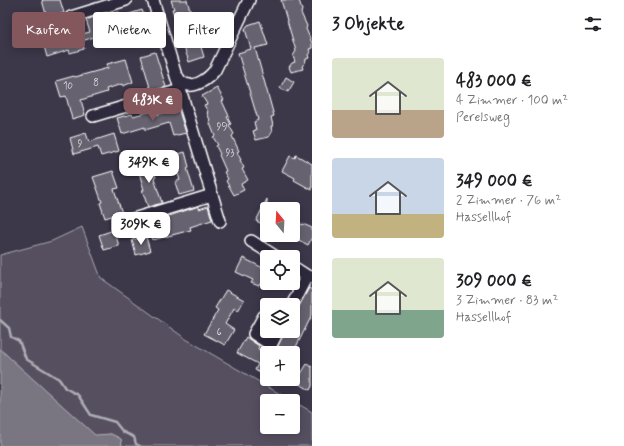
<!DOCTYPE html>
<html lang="de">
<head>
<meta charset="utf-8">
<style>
	:root { --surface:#fff; --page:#f6f6f6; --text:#202124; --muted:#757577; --accent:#84575d }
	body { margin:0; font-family:Mynerve,sans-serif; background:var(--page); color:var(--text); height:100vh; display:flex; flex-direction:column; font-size:15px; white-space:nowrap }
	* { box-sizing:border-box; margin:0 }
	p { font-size:13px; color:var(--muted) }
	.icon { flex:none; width:22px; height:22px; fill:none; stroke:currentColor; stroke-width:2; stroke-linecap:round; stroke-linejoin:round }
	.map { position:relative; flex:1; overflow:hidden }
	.drawer { display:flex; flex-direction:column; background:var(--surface); width:312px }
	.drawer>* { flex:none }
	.hud { position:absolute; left:12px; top:12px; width:240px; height:36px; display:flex; gap:8px }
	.needle { width:26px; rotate:342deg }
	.controls { position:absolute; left:260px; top:202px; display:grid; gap:8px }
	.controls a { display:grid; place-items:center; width:40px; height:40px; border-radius:4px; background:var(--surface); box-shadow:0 2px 10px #0003; font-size:20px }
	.price { position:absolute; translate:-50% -34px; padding:0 9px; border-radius:8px; background:#fff; color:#222; font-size:13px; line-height:26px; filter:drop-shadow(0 1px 2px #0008) }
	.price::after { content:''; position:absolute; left:50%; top:24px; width:12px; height:9px; margin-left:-6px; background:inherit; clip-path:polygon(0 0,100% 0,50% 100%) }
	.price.on { background:var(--accent); color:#fff }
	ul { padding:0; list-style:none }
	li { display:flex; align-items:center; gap:12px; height:100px; padding:0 20px }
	li span { display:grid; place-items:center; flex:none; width:112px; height:80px; border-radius:4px; color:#555 }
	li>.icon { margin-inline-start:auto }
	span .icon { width:48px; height:48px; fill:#fffc; stroke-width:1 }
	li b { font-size:17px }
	h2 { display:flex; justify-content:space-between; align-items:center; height:48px; padding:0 20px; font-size:17px }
	.pill { padding:0 14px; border-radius:4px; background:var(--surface); box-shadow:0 2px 10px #0003; font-size:14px; line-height:36px }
	.pill.on { background:var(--accent); color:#fff }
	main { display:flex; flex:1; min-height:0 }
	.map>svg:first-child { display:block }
</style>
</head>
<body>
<main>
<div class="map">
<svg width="312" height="446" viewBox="0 0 312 446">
	<rect width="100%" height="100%" fill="#3c3749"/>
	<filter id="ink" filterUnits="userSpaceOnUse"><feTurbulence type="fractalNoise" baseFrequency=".025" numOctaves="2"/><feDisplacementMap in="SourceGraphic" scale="8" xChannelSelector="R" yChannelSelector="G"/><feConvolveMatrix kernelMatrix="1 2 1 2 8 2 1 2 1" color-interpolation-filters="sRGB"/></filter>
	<g filter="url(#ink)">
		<!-- green -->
		<polygon fill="#555060" stroke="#aaa8b0" points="82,227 101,278 186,339 292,401 267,401 267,427 293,427 293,401 312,412 312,446 122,446 121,439 111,434 95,436 0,349 0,255 52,241"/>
		<!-- water -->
		<polygon fill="#797682" stroke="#afadb4" points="0,349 95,435 111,434 121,439 122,446 0,446"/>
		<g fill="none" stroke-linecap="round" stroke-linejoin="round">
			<!-- stream -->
			<polyline stroke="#afadb4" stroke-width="2.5" points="0,320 9,328 11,337 19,341 26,359 59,379 65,388 78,395 91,415 115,422 123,432 134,437 136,444 140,446"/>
		</g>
		<!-- building -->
		<g fill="#666270" stroke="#fff">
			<polygon points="42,0 60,0 64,13 47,18"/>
			<polygon points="171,0 187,0 204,57 189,62 172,9 174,9"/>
			<polygon points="281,0 299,0 302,10 301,13 307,26 306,29 312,43 312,48 309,49 310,52 308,55 309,58 306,59 305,63 302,66 303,69 291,72 289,67 292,63 295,62 293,56 296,51"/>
			<polygon points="142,10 148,26 133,31 131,23 103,32 103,34 82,41 84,49 70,53 69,50 47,57 42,39 57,35 58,40 90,32 86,20 97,16 98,19 119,12 120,17"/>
			<polygon points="260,21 268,45 255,48 274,116 271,117 273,126 271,126 272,132 269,137 256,140 253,131 256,130 254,122 258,120 238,53 251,49 245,29 248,25"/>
			<polygon points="155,52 166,87 151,91 141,56"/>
			<polygon points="126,59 133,82 123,86 122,84 106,89 107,92 81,100 85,115 72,119 66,96 61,97 56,81 74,76 75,77 108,68 107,64"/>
			<polygon points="286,77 294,82 288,92 280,88"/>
			<polygon points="217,88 224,100 222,101 229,116 227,117 231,124 229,125 234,134 232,136 239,151 237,152 241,160 240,160 244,168 242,169 248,180 241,184 244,190 234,195 226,181 228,179 224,172 226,171 219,155 220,154 216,146 218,145 213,137 215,136 209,121 210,120 207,113 208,112 204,105 207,104 202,96"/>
			<polygon points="178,108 186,133 173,136 169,123 145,130 145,127 122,134 117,118 132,114 133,116 156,110 157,115"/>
			<polygon points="86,133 89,142 114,134 119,151 101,156 98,147 74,154 70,138"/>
			<polygon points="185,152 189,167 187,168 194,191 179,195 175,182 180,180 172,156"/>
			<polygon points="296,155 312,164 312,190 294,180 295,178 282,171 290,156 295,158"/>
			<polygon points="151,161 156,177 154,178 162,203 148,207 142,190 144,190 137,165"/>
			<polygon points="113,171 119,188 114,189 122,213 105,218 100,203 102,202 93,177"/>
			<polygon points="267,199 267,226 256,221"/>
			<polygon points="199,206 199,209 208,206 212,220 190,227 191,230 153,240 148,222 163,217 163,218"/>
			<polygon points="293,220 303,225 303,224 312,228 312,237 308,245 293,237"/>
			<polygon points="114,230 119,246 104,250 99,235"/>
			<polygon points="146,237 150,251 136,255 132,240"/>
			<polygon points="243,258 267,270 267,287 260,284 259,286 251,283 253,280 236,272"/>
			<polygon points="309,288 312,290 312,315 293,353 273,353 277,348 285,331 293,331 293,313 298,308"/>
			<polygon points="226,290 244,300 238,311 234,308 225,324 234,330 225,345 204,334 218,310 215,308"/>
			<polygon points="246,337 259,346 258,349 267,353 267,377 255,370 258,364 237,353"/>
			<polygon points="307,364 312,367 312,386 310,390 296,382"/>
		</g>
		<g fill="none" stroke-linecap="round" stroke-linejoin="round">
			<!-- street casing -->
			<g stroke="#fff" stroke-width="14">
				<g id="street">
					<polyline points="153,0 220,221"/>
					<polyline points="68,25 71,17 126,0"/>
					<path d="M177 76C179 78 180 82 183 83 194 90 209 78 215 70L249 0"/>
					<polyline points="93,116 180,90"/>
					<polyline points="120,223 212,195"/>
					<polyline points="251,241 276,257"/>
					<polyline points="293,267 307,276 312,277"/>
					<polyline points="292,305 307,276"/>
					<polyline points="267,318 264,316 254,334 271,345 278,331"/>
				</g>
			</g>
			<!-- street -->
			<use href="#street" stroke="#2f2a3d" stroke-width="11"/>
		</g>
	</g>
	<g text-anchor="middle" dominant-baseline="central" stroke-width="3.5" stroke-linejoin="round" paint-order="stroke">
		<!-- number labels -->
		<g font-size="10" fill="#d9d8db">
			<text x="96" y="83">8</text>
			<text x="68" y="86">10</text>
			<text x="222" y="127">99</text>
			<text x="80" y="144">9</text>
			<text x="230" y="153">93</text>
			<text x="219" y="332">6</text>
		</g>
	</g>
</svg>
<div class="controls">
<a><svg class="needle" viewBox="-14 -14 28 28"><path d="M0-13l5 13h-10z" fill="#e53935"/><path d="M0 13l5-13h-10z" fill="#757577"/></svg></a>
<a><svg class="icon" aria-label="locate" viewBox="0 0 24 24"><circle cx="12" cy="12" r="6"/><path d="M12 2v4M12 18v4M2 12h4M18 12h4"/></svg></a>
<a><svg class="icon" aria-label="layers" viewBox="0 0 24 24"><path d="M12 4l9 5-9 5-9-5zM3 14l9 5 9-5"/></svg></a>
<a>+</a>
<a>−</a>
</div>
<b class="price on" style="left:153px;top:122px">483K €</b>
<b class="price" style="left:149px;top:184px">349K €</b>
<b class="price" style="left:141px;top:246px">309K €</b>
<div class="hud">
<a class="pill on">Kaufen</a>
<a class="pill">Mieten</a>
<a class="pill">Filter</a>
</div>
</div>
<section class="drawer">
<h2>3 Objekte<svg class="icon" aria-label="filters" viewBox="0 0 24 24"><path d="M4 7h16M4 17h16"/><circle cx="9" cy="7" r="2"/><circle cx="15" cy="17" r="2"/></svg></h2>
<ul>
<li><span style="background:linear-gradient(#dfe7d0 65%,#b9a48a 0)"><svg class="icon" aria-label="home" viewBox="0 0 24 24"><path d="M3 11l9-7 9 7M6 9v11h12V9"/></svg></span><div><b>483 000 €</b><p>4 Zimmer · 100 m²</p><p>Perelsweg</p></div></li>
<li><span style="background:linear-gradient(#c9d6e8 70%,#c2b280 0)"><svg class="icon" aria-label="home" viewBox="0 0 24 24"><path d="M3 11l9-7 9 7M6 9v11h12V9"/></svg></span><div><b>349 000 €</b><p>2 Zimmer · 76 m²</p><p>Hassellhof</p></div></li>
<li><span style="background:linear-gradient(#dfe7d0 65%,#7fa58c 0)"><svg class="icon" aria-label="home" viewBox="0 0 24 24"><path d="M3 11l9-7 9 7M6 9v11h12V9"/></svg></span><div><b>309 000 €</b><p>3 Zimmer · 83 m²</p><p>Hassellhof</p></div></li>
</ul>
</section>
</main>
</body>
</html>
